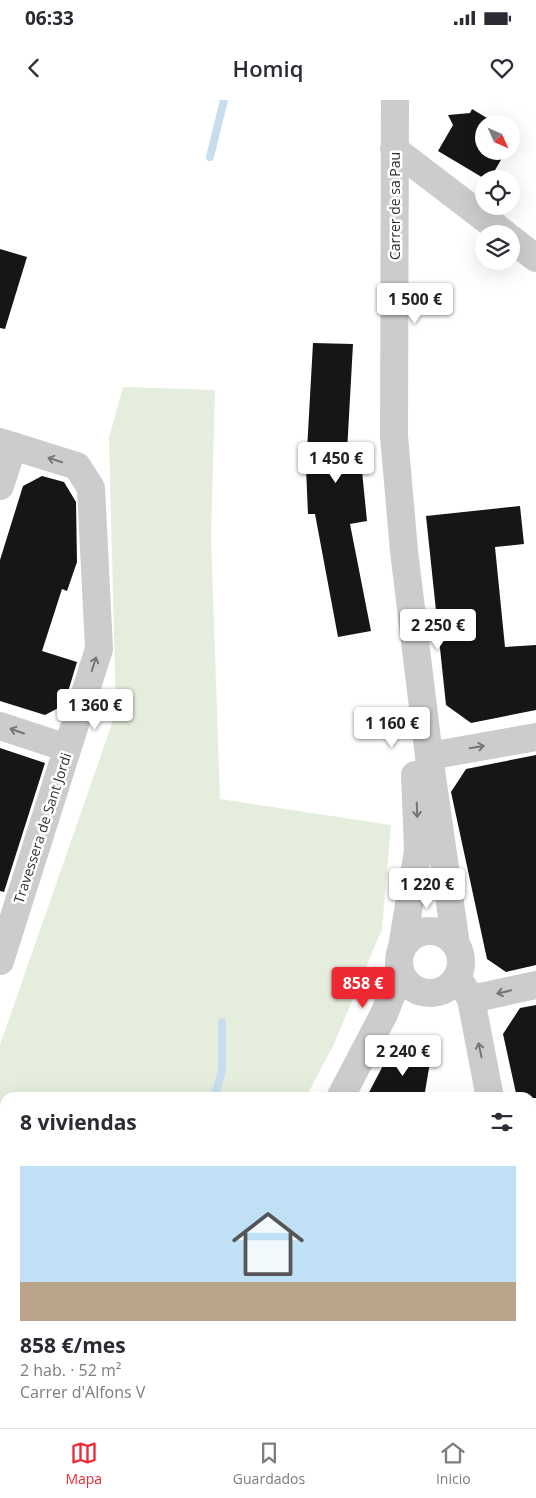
<!DOCTYPE html>
<html lang="es">
<head>
<meta charset="utf-8">
<style>
	:root { --surface:#fff; --page:#f7f7f7; --text:#2b2b33; --muted:#7c7c81; --line:#e1e1e2; --accent:#ef2933 }
	body { margin:0; font-family:"Open Sans",sans-serif; background:var(--page); color:var(--text); height:100vh; display:flex; flex-direction:column; font-size:19px; white-space:nowrap }
	* { box-sizing:border-box; margin:0 }
	p { font-size:16px; color:var(--muted) }
	.icon { flex:none; width:28px; height:28px; fill:none; stroke:currentColor; stroke-width:2; stroke-linecap:round; stroke-linejoin:round }
	.map { position:relative; flex:1; overflow:hidden }
	.drawer { position:absolute; left:0px; top:992px; width:536px; height:336px; display:flex; flex-direction:column; background:var(--surface); border-radius:15px 15px 0 0; box-shadow:0 5px 20px #0002 }
	.drawer>* { flex:none }
	.needle { width:32px; rotate:135deg }
	.controls { position:absolute; left:475px; top:15px; display:grid; gap:10px }
	.controls a { display:grid; place-items:center; width:45px; height:45px; border-radius:50%; background:var(--surface); box-shadow:0 5px 20px #0002; font-size:25px }
	.price { position:absolute; translate:-50% -42px; padding:0 11px; border-radius:5px; background:#fff; color:#222; font-size:16px; line-height:32px; filter:drop-shadow(0 1px 2px #0008) }
	.price::after { content:''; position:absolute; left:50%; top:30px; width:15px; height:11px; margin-left:-8px; background:inherit; clip-path:polygon(0 0,100% 0,50% 100%) }
	.price.active { background:var(--accent); color:#fff }
	ul { padding:0; list-style:none }
	li { display:grid; align-content:center; gap:10px; height:265px; padding:0 20px }
	li span { display:grid; place-items:center; height:155px; border-radius:0px; color:#555 }
	li>.icon { margin-inline-start:auto }
	span .icon { width:90px; height:90px; fill:#fffc; stroke-width:1 }
	li b { font-size:21px }
	h2 { display:flex; justify-content:space-between; align-items:center; height:60px; padding:0 20px; font-size:21px }
	.status { display:flex; justify-content:space-between; align-items:center; height:35px; padding:0 25px; background:var(--surface); direction:ltr }
	.status svg { height:14px; fill:currentColor }
	header { display:flex; justify-content:space-between; align-items:center; height:65px; padding:0 20px; background:var(--surface); font-size:22px; font-weight:600 }
	.tabs { display:flex; justify-content:space-around; align-items:center; height:70px; border-top:1px solid var(--line); background:var(--surface); font-size:14px; color:var(--muted) }
	.tabs a { display:grid; justify-items:center; gap:2px }
	.tabs .active { color:var(--accent) }
	.map>svg:first-child { display:block }
</style>
</head>
<body>
<div class="status"><b>06:33</b><svg viewBox="0 0 49 12"><path d="M0 12V9h3v3zM5 12V6h3v6zM10 12V3h3v9zM15 12V0h3v12zM26 1h20v11H26zM47 4h2v5h-2z"/></svg></div>
<header><svg class="icon" aria-label="back" viewBox="0 0 24 24"><path d="M15 5l-7 7 7 7"/></svg>Homiq<svg class="icon" aria-label="heart" viewBox="0 0 24 24"><path d="M12 20l-8-8c-3-5 5-10 8-4 3-6 11-1 8 4z"/></svg></header>
<div class="map">
<svg width="536" height="1328" viewBox="0 0 536 1328">
	<rect width="100%" height="100%" fill="#fff"/>
	<!-- green -->
	<polygon fill="#e5eddc" points="123,287 215,290 211,437 220,699 391,725 382,829 334,944 306,997 5,998 5,1324 131,1324 129,1328 0,1328 0,945 116,612 109,338"/>
	<g fill="none" stroke-linecap="round" stroke-linejoin="round">
		<!-- stream -->
		<g stroke="#c8deee" stroke-width="8">
			<polyline points="210,57 224,0"/>
			<polyline points="214,998 222,971 222,922"/>
			<polyline points="7,1328 11,1324"/>
		</g>
	</g>
	<!-- building -->
	<g fill="#161616">
		<polygon points="472,9 497,24 484,24 484,51 506,51 490,79 485,79 438,51 453,25 448,15 470,13"/>
		<polygon points="0,149 27,157 5,229 0,228"/>
		<polygon points="313,243 353,244 346,370 362,371 367,421 350,424 371,531 338,537 315,414 308,414 306,368"/>
		<polygon points="42,376 64,382 76,402 77,462 67,491 62,489 42,551 77,562 64,605 45,615 0,601 0,460 23,386"/>
		<polygon points="520,406 524,444 495,447 505,547 536,545 536,610 471,623 446,605 426,416"/>
		<polygon points="0,648 45,663 4,792 0,791"/>
		<polygon points="536,655 536,865 506,872 487,859 451,692 466,669"/>
		<polygon points="536,905 536,998 517,998 503,934 520,908"/>
		<polygon points="432,950 424,998 366,998 387,958"/>
	</g>
	<g fill="none" stroke-linecap="round" stroke-linejoin="round">
		<!-- minor -->
		<g stroke="#ccc" stroke-width="28">
			<polyline points="395,0 394,336 404,451 429,656 456,845"/>
			<polyline points="394,49 505,134"/>
			<polyline points="511,139 536,158"/>
			<polyline points="0,342 77,366 91,388 99,549 0,861"/>
			<polyline points="0,386 13,346"/>
			<polyline points="0,626 67,648"/>
			<polyline points="429,656 536,637"/>
			<circle cx="430" cy="862" r="31"/>
			<polyline points="402,847 418,751 415,675"/>
			<polyline points="457,877 471,899 490,998"/>
			<polyline points="471,899 536,885"/>
			<polyline points="340,998 384,914 400,873"/>
			<polyline points="531,1134 536,1134"/>
			<polyline points="531,1188 536,1212"/>
			<polyline points="277,1324 294,1328"/>
			<polyline points="160,1328 162,1324"/>
		</g>
	</g>
	<!-- one-way arrows -->
	<defs><path id="oneway-shaft" d="M-6 0H5M1.5-3L5.5 0L1.5 3" fill="none" stroke-width="1.6" stroke-linecap="round" stroke-linejoin="round" transform="scale(1.25)"/></defs>
	<g stroke="#767676">
		<use href="#oneway-shaft" transform="translate(55 360) rotate(-162)"/>
		<use href="#oneway-shaft" transform="translate(94 564) rotate(-72)"/>
		<use href="#oneway-shaft" transform="translate(17 631) rotate(-161)"/>
		<use href="#oneway-shaft" transform="translate(477 647) rotate(-10)"/>
		<use href="#oneway-shaft" transform="translate(417 710) rotate(88)"/>
		<use href="#oneway-shaft" transform="translate(504 892) rotate(167)"/>
		<use href="#oneway-shaft" transform="translate(480 950) rotate(-102)"/>
	</g>
	<g text-anchor="middle" dominant-baseline="central" stroke-width="5" stroke-linejoin="round" paint-order="stroke">
		<!-- street labels -->
		<g font-size="14" fill="#2f2f2f" stroke="#fff">
			<text transform="translate(394 106) rotate(-90)">Carrer de sa Pau</text>
			<text transform="translate(42 728) rotate(-72)">Travessera de Sant Jordi</text>
		</g>
	</g>
</svg>
<div class="controls">
<a><svg class="needle" viewBox="-14 -14 28 28"><path d="M0-13l5 13h-10z" fill="#e53935"/><path d="M0 13l5-13h-10z" fill="#7c7c81"/></svg></a>
<a><svg class="icon" aria-label="locate" viewBox="0 0 24 24"><circle cx="12" cy="12" r="6"/><path d="M12 2v4M12 18v4M2 12h4M18 12h4"/></svg></a>
<a><svg class="icon" aria-label="layers" viewBox="0 0 24 24"><path d="M12 4l9 5-9 5-9-5zM3 14l9 5 9-5"/></svg></a>
</div>
<b class="price" style="left:415px;top:225px">1 500 €</b>
<b class="price" style="left:336px;top:384px">1 450 €</b>
<b class="price" style="left:438px;top:551px">2 250 €</b>
<b class="price" style="left:95px;top:631px">1 360 €</b>
<b class="price" style="left:392px;top:649px">1 160 €</b>
<b class="price" style="left:427px;top:810px">1 220 €</b>
<b class="price active" style="left:363px;top:909px">858 €</b>
<b class="price" style="left:403px;top:977px">2 240 €</b>
<section class="drawer">
<h2>8 viviendas<svg class="icon" aria-label="filters" viewBox="0 0 24 24"><path d="M4 7h16M4 17h16"/><circle cx="9" cy="7" r="2"/><circle cx="15" cy="17" r="2"/></svg></h2>
<ul>
<li><span style="background:linear-gradient(#bfe0f5 75%,#b9a48a 0)"><svg class="icon" aria-label="home" viewBox="0 0 24 24"><path d="M3 11l9-7 9 7M6 9v11h12V9"/></svg></span><div><b>858 €/mes</b><p>2 hab. · 52 m²</p><p>Carrer d'Alfons V</p></div></li>
</ul>
</section>
</div>
<nav class="tabs">
<a class="active"><svg class="icon" aria-label="map" viewBox="0 0 24 24"><path d="M3 6l6-2 6 2 6-2v14l-6 2-6-2-6 2zM9 4v14M15 6v14"/></svg>Mapa</a>
<a><svg class="icon" aria-label="saved" viewBox="0 0 24 24"><path d="M7 4h10v16l-5-4-5 4z"/></svg>Guardados</a>
<a><svg class="icon" aria-label="home" viewBox="0 0 24 24"><path d="M3 11l9-7 9 7M6 9v11h12V9"/></svg>Inicio</a>
</nav>
</body>
</html>
